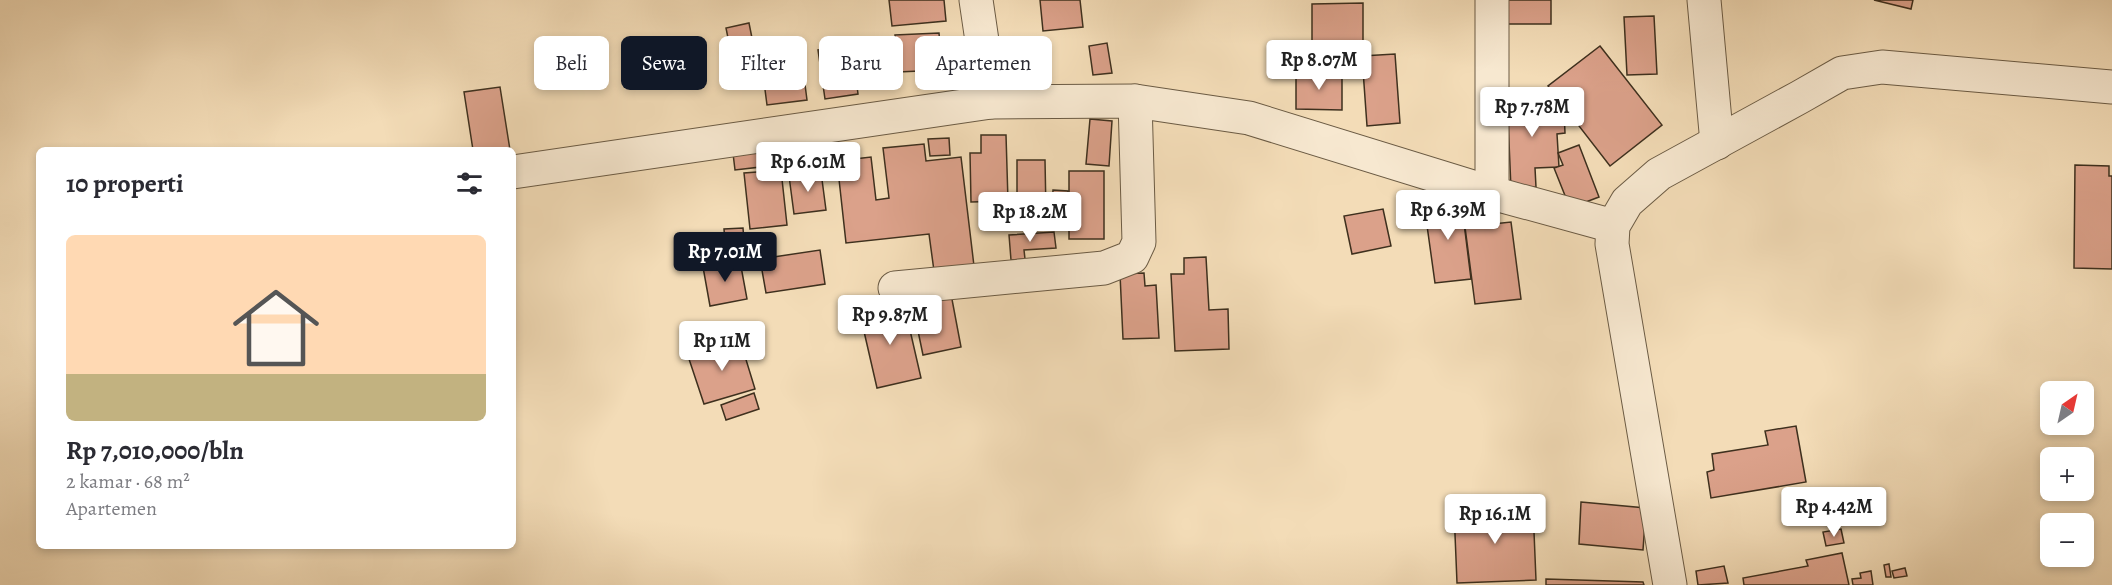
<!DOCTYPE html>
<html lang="id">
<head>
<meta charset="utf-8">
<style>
	:root { --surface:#fff; --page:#f7f7f7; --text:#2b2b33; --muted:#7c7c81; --accent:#111827 }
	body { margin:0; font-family:Alegreya,serif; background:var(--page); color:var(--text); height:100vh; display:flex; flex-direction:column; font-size:22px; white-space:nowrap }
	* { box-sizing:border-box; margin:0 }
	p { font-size:20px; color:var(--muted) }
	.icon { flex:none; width:33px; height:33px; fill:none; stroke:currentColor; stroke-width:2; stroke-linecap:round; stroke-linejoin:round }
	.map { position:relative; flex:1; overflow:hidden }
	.sheet { position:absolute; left:36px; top:147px; width:480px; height:402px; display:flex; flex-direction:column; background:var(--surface); border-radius:9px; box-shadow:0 3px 9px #0003 }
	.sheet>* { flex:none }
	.guide { position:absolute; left:534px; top:36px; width:570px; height:54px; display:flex; gap:12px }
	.needle { width:39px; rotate:34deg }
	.buttons { position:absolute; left:2040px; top:381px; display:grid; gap:12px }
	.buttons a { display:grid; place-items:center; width:54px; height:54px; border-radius:9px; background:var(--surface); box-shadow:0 3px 9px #0003; font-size:30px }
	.price { position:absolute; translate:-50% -51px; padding:0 14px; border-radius:6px; background:#fff; color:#222; font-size:20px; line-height:39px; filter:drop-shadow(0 2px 3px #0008) }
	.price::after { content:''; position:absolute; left:50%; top:36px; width:18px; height:14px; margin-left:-9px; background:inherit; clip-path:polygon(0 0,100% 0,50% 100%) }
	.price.active { background:var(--accent); color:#fff }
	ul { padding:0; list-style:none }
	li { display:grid; align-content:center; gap:12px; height:318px; padding:0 30px }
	li span { display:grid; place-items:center; height:186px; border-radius:9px; color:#555 }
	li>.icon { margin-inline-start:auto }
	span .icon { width:108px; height:108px; fill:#fffc; stroke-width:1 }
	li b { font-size:26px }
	h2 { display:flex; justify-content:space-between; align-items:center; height:72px; padding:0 30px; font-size:26px }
	.tag { padding:0 21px; border-radius:9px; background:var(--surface); box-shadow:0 3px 9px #0003; font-size:21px; line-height:54px }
	.tag.active { background:var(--accent); color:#fff }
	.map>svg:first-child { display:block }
</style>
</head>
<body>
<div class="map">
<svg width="2112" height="585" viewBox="0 0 2112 585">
	<rect width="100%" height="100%" fill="#f3dcb7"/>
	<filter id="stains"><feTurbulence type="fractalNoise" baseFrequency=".00333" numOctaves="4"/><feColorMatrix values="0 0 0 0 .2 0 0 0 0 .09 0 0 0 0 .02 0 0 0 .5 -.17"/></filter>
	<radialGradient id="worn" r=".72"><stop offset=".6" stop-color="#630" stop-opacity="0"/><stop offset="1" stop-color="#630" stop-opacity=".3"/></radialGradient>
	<!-- building -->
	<g fill="#dba18a" stroke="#3e301e" stroke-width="1.5">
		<polygon points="889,0 944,0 946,21 892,26"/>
		<polygon points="1040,0 1080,0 1083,27 1043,31"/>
		<rect x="1506" y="0" width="45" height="24"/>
		<polygon points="1874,0 1913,0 1911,9"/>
		<polygon points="1363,3 1363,49 1312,49 1312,4"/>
		<polygon points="1654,16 1657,74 1627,75 1624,17"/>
		<polygon points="749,23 752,38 729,43 726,28"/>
		<polygon points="939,33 942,70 898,72 895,35"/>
		<polygon points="1107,43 1112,73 1093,75 1089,46"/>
		<polygon points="800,46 807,100 767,105 760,51"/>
		<polygon points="852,46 858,94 825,99 818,50"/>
		<polygon points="1600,46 1662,125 1610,166 1548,86"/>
		<polygon points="643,51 647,67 627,71 624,55"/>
		<polygon points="1395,54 1400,123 1367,126 1362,56"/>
		<polygon points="1296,72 1342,73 1342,110 1296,109"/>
		<polygon points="500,87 510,150 473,150 464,92"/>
		<polygon points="1542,93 1543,112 1564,111 1565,133 1557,134 1559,167 1535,168 1536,187 1511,189 1507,95"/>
		<polygon points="1090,119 1112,121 1109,166 1086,164"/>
		<polygon points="981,135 1006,135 1008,201 971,202 970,153 981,153"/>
		<polygon points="949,138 950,155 930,156 928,139"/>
		<polygon points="775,140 778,165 735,170 732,145"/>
		<polygon points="924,144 926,161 961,157 974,266 934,271 929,234 846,243 837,161 871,157 876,200 889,198 883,148"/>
		<polygon points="1579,145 1599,197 1570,208 1554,168 1563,165 1558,153"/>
		<polygon points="1017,160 1045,160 1046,212 1017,212"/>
		<polygon points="2075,165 2109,166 2109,176 2112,176 2112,269 2074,268"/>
		<polygon points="781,170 787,225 750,229 744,173"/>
		<rect x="1069" y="171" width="35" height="68"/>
		<polygon points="821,172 826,210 794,214 789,176"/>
		<polygon points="1053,190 1068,191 1067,209 1052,208"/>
		<polygon points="1461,199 1471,279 1435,283 1424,204"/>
		<polygon points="1383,209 1391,246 1352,254 1344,216"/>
		<polygon points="1511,222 1521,299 1475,304 1465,227"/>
		<polygon points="743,228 744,241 725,242 724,229"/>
		<polygon points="1054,232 1056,248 1024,250 1025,259 1011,260 1009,235"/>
		<polygon points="820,250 825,284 766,293 760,259"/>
		<polygon points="1206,257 1209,310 1228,309 1229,349 1175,351 1171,274 1184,274 1184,258"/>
		<polygon points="740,261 747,299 710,306 703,267"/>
		<polygon points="1144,273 1145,286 1156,285 1159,338 1123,339 1120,274"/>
		<polygon points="951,294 961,347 923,355 912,302"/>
		<polygon points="904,304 921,378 877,388 860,314"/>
		<polygon points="740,340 755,389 704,404 688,356"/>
		<polygon points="754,393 759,409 726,420 721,405"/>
		<polygon points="1796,426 1806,482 1711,498 1707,472 1714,470 1712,454 1768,445 1765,431"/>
		<polygon points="1581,502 1646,508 1643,550 1579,544"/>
		<polygon points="1533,508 1536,580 1457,583 1454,510"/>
		<polygon points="1841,529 1844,543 1826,546 1823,532"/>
		<polygon points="1842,553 1849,585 1744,585 1743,578 1808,566 1806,560"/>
		<polygon points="1889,564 1891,577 1886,577 1884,565"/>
		<polygon points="1724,566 1728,583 1698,585 1696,571"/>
		<polygon points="1905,568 1907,576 1894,578 1892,571"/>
		<polygon points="1871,571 1873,585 1853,585 1852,579 1861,578 1860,573"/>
		<polygon points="1546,579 1643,582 1644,585 1546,585"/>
	</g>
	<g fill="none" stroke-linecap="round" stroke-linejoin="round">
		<!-- minor casing -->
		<g stroke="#6b5b44" stroke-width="35">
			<g id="minor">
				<polyline points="976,0 991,102"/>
				<polyline points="1704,0 1717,143"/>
				<polyline points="513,172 991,102 1135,101 1249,118 1492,193 1613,226"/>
				<polyline points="1492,193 1492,0"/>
				<polyline points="895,288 1104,268 1132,257 1139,242 1135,101"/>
				<polyline points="1670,585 1612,244 1613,226 1627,202 1659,174 1800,97 1842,73 1882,67 2112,87"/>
			</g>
		</g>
		<!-- minor -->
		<use href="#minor" stroke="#f7e8d0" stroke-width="33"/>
	</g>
	<rect width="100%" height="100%" filter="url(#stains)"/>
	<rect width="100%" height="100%" fill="url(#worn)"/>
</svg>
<div class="buttons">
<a><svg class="needle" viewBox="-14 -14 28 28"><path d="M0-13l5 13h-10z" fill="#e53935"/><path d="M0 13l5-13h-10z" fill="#7c7c81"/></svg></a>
<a>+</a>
<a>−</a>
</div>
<b class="price" style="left:1319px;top:91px">Rp 8.07M</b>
<b class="price" style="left:1532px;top:138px">Rp 7.78M</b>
<b class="price" style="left:808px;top:193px">Rp 6.01M</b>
<b class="price" style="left:1448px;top:241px">Rp 6.39M</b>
<b class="price" style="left:1030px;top:243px">Rp 18.2M</b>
<b class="price active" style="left:725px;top:283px">Rp 7.01M</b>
<b class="price" style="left:890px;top:346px">Rp 9.87M</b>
<b class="price" style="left:722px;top:372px">Rp 11M</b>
<b class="price" style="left:1834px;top:538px">Rp 4.42M</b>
<b class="price" style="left:1495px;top:545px">Rp 16.1M</b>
<div class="guide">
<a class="tag">Beli</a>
<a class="tag active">Sewa</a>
<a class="tag">Filter</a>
<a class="tag">Baru</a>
<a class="tag">Apartemen</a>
</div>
<section class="sheet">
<h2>10 properti<svg class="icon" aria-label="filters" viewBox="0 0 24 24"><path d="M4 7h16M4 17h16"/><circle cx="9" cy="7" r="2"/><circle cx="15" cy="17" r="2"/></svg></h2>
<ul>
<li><span style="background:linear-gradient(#ffd9b3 75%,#c2b280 0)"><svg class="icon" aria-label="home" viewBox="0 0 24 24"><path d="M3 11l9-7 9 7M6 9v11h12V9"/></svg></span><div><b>Rp 7,010,000/bln</b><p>2 kamar · 68 m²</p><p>Apartemen</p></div></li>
</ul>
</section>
</div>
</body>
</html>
